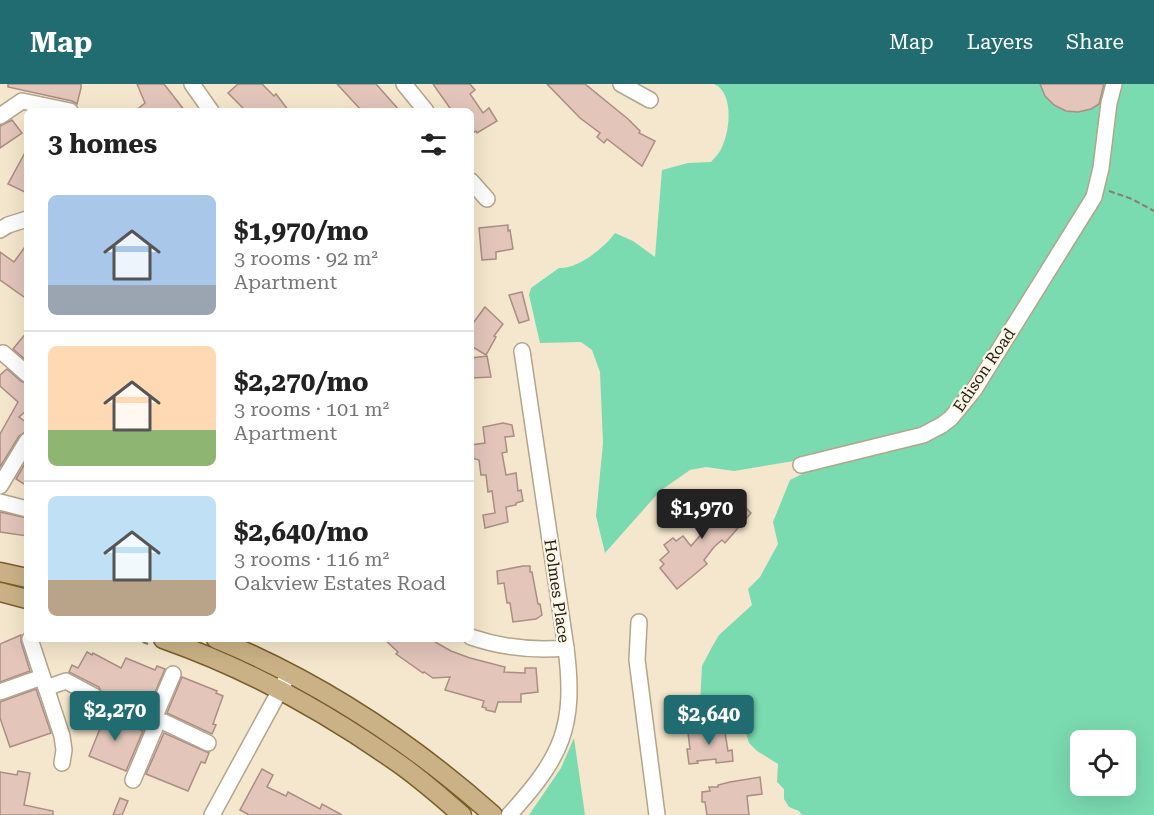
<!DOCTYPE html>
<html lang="en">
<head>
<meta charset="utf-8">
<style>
	:root { --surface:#fff; --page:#f2f2f2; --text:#222; --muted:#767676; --line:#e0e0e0; --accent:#206c70 }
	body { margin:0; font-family:"Roboto Serif",serif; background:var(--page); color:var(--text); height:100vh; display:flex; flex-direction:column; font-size:22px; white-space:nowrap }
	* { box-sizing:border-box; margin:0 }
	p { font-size:20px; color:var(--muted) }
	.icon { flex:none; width:33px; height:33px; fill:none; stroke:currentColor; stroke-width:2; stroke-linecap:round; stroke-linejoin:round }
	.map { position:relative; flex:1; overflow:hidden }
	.drawer { position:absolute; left:24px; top:24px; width:450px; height:534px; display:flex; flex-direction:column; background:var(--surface); border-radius:9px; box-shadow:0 6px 24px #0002 }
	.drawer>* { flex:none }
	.tools { position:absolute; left:1070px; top:646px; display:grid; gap:12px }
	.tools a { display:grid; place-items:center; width:66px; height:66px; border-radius:9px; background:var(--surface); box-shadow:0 6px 24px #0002; font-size:30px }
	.price { position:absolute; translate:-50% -51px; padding:0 14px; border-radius:6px; background:var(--accent); color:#fff; font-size:20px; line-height:39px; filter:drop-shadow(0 2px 3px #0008) }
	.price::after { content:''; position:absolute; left:50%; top:36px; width:18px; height:14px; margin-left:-9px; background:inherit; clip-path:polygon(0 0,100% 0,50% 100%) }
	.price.current { background:#222; color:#fff }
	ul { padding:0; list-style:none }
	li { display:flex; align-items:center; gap:18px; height:150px; padding:0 24px }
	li+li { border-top:2px solid var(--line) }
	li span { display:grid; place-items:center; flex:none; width:168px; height:120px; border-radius:9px; color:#555 }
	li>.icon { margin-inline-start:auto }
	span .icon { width:72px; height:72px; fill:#fffc; stroke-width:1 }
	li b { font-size:26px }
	h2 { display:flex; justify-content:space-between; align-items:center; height:72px; padding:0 24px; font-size:26px }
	header { display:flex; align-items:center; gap:36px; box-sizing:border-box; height:84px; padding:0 30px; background:var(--accent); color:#fff }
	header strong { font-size:28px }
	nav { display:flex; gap:33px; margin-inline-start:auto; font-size:21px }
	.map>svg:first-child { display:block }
</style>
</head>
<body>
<header>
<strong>Map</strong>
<nav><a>Map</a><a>Layers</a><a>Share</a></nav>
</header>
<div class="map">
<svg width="1154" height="731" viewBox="0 0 1154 731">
	<rect width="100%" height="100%" fill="#f5e7cd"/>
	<!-- green -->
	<g fill="#7adab0" fill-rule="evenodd">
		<path d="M714 0H1154V731H802L799 727 789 723 784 715V705L777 698 778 680 757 667 749 659 744 643 739 638 700 620 702 582 712 563 719 551 752 521 748 505 760 493 778 460 773 438 790 396 802 390 800 376 734 387 706 383 690 386 660 407 605 469 596 432 603 359 600 288 592 266 581 258 540 259 529 211 531 204 559 184C578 185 604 164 615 149L633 157 655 173 662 86 688 79 711 78C714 74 718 71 720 67 730 50 735 9 714 0ZM1080 657H1125V702H1080Z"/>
		<polygon points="574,654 585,731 529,731 561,684"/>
	</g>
	<!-- building -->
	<g fill="#e3c5ba" stroke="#aa8d84" stroke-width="1.5">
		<polygon points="8,0 81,0 81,4 77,20 72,17 8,3"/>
		<polygon points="137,0 164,0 185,27 135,27 145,19"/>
		<polygon points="238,0 262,0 274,12 276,10 289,27 246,27 228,9"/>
		<polygon points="337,0 376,0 400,27 362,27"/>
		<polygon points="433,0 470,0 475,6 470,10 483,29 489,24 497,37 477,49 476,47 471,50 471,27 452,27"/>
		<polygon points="547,0 585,0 628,35 640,47 639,49 655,57 642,82 607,55 604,59 597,53 600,49 580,34"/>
		<polygon points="1040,0 1104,0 1099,20 1091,25 1078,28 1066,27 1054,21 1045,12"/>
		<polygon points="12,36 22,49 0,64 0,42"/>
		<polygon points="27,65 27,109 8,100"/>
		<polygon points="508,141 508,147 510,146 513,165 496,168 496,175 482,176 479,144"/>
		<polygon points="27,160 27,215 0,196 0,168 14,178"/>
		<polygon points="522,208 529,236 519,239 509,211"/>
		<polygon points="485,223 503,240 494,252 496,253 486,271 471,262 471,242"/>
		<polygon points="27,248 27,277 13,265"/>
		<polygon points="487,272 491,293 471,294 471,274"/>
		<polygon points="7,285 21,297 27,300 27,326 19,333 27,339 27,347 19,352 0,383 0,350 18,318 0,302 0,291"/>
		<polygon points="503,339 512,341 514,352 505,353 507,368 502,369 506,391 516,389 518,407 521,406 523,417 516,419 516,421 506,423 508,438 485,444 483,431 495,429 492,407 488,408 486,391 481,391 479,376 472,374 471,361 485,359 483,343"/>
		<polygon points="27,376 27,402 16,395"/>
		<polygon points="736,414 751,429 725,459 722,456 714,463 704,476 707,480 677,505 660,484 664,480 660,476 669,468 664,461 673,454 676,457 683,452 691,462 704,447 695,439 686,439 698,426 700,428 705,422 709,426 716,417 720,421 724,416 729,421"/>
		<polygon points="0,428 27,434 27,452 0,448"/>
		<polygon points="523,482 530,482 530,488 532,488 538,520 540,520 542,531 536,535 513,538 510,519 507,519 504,499 498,500 497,487"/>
		<polygon points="21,551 21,558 30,587 0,598 0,560"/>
		<polygon points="384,555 430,555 451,567 470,574 505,583 504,588 525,589 525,584 536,584 538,608 521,610 521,618 498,618 495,628 486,626 486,624 482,623 484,617 445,606 450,593 433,594 424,588 423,589 396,570 398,568"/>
		<polygon points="87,568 92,571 93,569 121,584 126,574 155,586 157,582 165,585 147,627 112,610 103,611 99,603 69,588 72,581 78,584"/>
		<polygon points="182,593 217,607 216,609 223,612 213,640 216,641 212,650 167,629"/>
		<polygon points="36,605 51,649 10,663 0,634 0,618"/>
		<polygon points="103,627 143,647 126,687 89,672 101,642 97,641"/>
		<polygon points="724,642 728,667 732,666 733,677 716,679 716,675 697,677 698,679 689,680 687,665 690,665 688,649 697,648 696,646"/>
		<polygon points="164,649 209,669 205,679 201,678 188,707 146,690"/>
		<polygon points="262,685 273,691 267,703 286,712 288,708 320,725 322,720 342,731 249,731 240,726"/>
		<polygon points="18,687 30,689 24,721 53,727 53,731 0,731 0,688 17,691"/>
		<polygon points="760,693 762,710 747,712 749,731 707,731 705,718 702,718 702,708 710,707 709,703 718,703 718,701 730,698"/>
		<polygon points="120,714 128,717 122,731 113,731"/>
	</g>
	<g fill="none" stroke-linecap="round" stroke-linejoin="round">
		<!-- minor casing -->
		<g stroke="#b2a58c" stroke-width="18">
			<g id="minor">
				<polyline points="192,0 211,27"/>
				<polyline points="404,0 426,27"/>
				<polyline points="621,0 650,16"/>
				<polyline points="0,32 22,17 70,27"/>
				<polyline points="471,97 487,115"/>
				<polyline points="0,146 8,141 27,135"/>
				<polyline points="3,269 27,290"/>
				<polyline points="801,381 923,351 942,341 951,334 974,306 1094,113 1101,84 1109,19 1114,0"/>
				<polyline points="0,402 27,357"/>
				<polyline points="0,418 27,425"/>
				<polyline points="639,538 637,576 657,731"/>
				<path d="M471 553C503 564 532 567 566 564"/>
				<polyline points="30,555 62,652 64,666 62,679"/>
				<polyline points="46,604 66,597 94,612"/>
				<polyline points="0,608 42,593"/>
				<polyline points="108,619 148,638 164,638 208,659"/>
				<polyline points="133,696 155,644 155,632 173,590"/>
				<polyline points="212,731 285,597"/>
				<path d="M509 731C562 673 576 643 566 564L522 267"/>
			</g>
		</g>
		<!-- major casing -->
		<g stroke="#795d29" stroke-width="21">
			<g id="major">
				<polyline points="0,488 27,494"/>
				<polyline points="0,508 27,515"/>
				<path d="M163 555C246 584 326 628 398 679 421 695 441 713 462 731"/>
				<path d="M216 555C318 597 411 658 493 731"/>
			</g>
		</g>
		<!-- path -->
		<g stroke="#877e6c" stroke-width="2" stroke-dasharray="6 3" stroke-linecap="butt">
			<polyline points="1109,107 1132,115 1154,127"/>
			<polyline points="134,555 151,561"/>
		</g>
		<!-- minor -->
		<use href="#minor" stroke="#fff" stroke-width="15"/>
		<!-- major -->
		<use href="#major" stroke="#cbb286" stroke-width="18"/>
	</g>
	<g text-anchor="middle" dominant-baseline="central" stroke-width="4.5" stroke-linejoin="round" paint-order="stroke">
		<!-- street labels -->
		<g font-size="16" fill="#211d13" stroke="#fdf5e5">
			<text transform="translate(984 286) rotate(-56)">Edison Road</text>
			<text transform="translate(557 507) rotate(82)">Holmes Place</text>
		</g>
	</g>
</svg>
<div class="tools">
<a><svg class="icon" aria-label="locate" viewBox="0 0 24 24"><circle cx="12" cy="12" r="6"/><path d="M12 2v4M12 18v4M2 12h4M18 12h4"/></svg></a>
</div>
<b class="price current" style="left:702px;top:456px">$1,970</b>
<b class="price" style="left:115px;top:658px">$2,270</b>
<b class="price" style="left:709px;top:662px">$2,640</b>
<section class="drawer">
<h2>3 homes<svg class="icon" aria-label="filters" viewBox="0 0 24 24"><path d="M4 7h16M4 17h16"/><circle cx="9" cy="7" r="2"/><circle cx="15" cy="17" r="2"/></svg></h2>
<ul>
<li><span style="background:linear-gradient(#a9c7e8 75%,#9aa5b1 0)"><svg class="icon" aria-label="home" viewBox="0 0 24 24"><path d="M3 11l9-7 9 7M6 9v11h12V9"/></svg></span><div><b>$1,970/mo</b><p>3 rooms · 92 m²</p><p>Apartment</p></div></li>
<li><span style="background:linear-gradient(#ffd9b3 70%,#8fb573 0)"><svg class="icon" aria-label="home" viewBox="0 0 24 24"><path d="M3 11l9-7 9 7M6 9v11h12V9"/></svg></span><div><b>$2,270/mo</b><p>3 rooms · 101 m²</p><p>Apartment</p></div></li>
<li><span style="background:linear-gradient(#bfe0f5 70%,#b9a48a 0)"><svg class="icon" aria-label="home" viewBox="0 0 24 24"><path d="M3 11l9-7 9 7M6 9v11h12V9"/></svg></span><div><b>$2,640/mo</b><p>3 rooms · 116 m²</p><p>Oakview Estates Road</p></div></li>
</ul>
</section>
</div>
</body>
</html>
